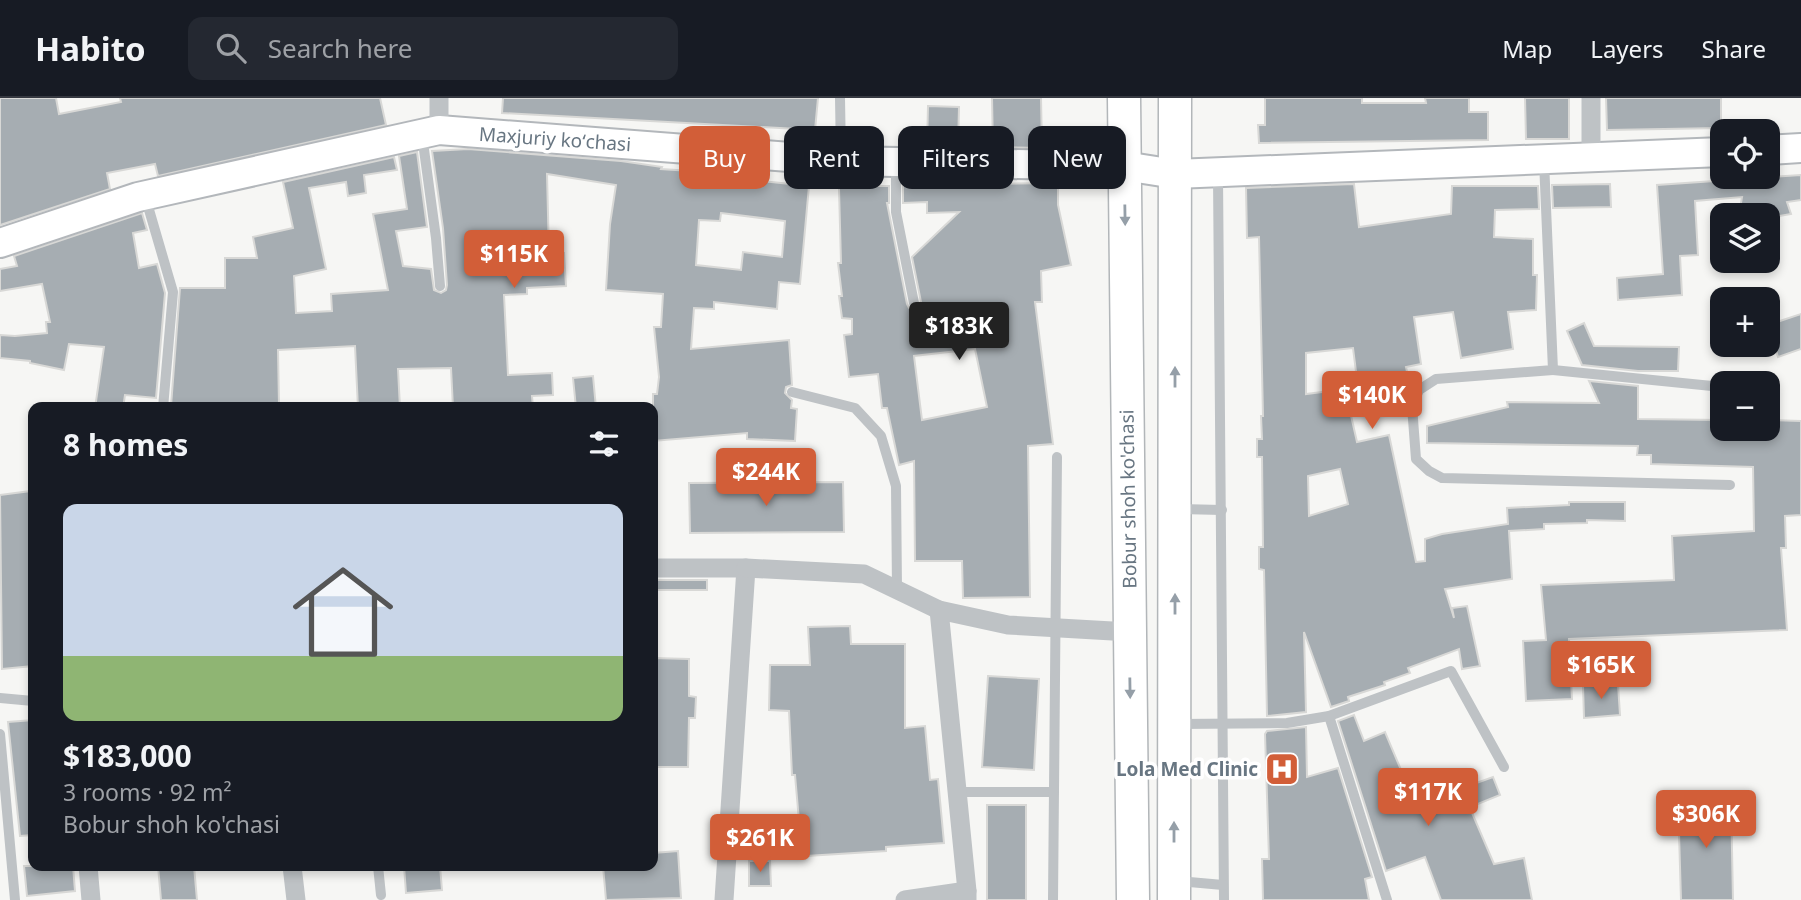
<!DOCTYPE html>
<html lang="en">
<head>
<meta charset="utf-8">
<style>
	:root { --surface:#171b24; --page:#242831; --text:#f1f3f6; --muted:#9ea1a6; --line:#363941; --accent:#d25e38 }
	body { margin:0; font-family:"Noto Sans",sans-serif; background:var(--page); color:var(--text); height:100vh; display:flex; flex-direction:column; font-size:26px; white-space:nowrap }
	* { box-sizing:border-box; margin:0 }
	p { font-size:23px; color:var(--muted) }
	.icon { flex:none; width:38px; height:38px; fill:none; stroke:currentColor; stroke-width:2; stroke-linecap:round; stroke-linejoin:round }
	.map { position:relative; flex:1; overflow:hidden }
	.details { position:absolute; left:28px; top:304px; width:630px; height:469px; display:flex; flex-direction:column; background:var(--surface); border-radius:14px; box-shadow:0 4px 10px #0003 }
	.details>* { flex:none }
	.guide { position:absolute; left:679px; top:28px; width:665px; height:63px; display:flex; gap:14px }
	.controls { position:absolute; left:1710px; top:21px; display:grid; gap:14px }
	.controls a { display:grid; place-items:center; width:70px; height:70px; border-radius:14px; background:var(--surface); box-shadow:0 4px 10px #0003; font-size:35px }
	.price { position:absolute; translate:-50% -60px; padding:0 16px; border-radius:7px; background:var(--accent); color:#fff; font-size:23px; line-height:46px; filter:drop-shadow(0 2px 4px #0008) }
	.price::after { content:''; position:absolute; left:50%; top:42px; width:21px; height:16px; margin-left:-10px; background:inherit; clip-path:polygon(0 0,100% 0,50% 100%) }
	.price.active { background:#222; color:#fff }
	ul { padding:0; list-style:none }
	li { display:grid; align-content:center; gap:14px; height:371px; padding:0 35px }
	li+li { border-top:2px solid var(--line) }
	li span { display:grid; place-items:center; height:217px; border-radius:14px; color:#555 }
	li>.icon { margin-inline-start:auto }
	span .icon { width:126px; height:126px; fill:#fffc; stroke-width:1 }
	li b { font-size:30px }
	h2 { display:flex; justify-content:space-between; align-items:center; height:84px; padding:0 35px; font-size:30px }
	.chip { padding:0 24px; border-radius:14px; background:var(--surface); box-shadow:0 4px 10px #0003; font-size:24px; line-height:63px }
	.chip.active { background:var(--accent); color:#fff }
	header { display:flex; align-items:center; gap:42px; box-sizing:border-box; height:98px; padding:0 35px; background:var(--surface); border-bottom:2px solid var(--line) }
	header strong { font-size:33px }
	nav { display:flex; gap:38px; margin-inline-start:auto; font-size:24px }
	.search { width:490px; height:63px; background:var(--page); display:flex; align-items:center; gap:18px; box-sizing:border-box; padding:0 24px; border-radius:14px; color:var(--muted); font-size:26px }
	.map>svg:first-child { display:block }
</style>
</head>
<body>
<header>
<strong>Habito</strong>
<div class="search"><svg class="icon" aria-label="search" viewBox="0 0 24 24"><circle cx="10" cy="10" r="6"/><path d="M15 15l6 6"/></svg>Search here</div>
<nav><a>Map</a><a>Layers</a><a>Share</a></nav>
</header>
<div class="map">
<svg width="1801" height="802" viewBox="0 0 1801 802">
	<rect width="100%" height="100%" fill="#f6f6f4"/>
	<!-- building -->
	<g fill="#a6adb2" stroke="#d8d8d6" stroke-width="2" fill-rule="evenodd">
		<polygon points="0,0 56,0 59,16 121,4 120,0 380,0 386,27 158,78 155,66 107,75 110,91 0,127"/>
		<polygon points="503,0 818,0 815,32 502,15"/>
		<polygon points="992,0 1041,0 1042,50 993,49"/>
		<polygon points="1265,0 1362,0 1362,5 1426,5 1425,0 1469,0 1469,14 1488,14 1488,42 1259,45 1258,27 1265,27"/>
		<polygon points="1525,0 1569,0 1569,41 1526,41"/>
		<polygon points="1606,0 1721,0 1721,30 1607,32"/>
		<polygon points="928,8 959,9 958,48 927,48"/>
		<path d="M468 51 621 63 662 69 661 71 723 75V79L809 88 800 186 779 184 777 211 714 204V211L694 210 691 251 789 242 792 287 786 289 785 295 792 302 791 310 797 311 795 343 747 341V335L653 343V296H657L659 279 654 229H661L663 196 606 192 610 126 616 87 547 76 549 156 564 155 566 188 527 190V196L504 197 508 277 552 275 553 297 532 298 533 310H453L451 270 398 271 400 310H358L355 248 278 252 279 307 219 308V310L171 308 180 190H225V160H257L253 139 293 130 283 84 394 59 397 72 364 77 366 95 348 98 346 84 309 90 326 171 294 178 296 215 332 213 331 196 388 192 373 116 407 111 399 58 417 54 427 129 396 133 403 168 431 171 434 192 441 195 446 192 447 187 443 130 432 53ZM721 115 785 123 782 159 743 154 741 172 696 167 699 122 720 123Z"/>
		<polygon points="1801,77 1801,102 1787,104 1791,116 1768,120 1768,117 1739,117 1742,99 1695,103 1698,157 1680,158 1682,197 1618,202 1617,180 1663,176 1657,87"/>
		<path d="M1058 85V107L1071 167 1041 173 1042 204H1035L1053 346 1028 348 1030 499 963 500 962 463H915L914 363 899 367 887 310H882L878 276 849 279 844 237 852 236V221L842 220 839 198H842L838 165H841L839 91 840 88H889V105H887L907 206 909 210 915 212 919 210 921 204 912 159 959 114 927 115V104L903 105V87ZM975 251 987 309 922 322 914 258Z"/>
		<path d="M1354 86 1359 129 1451 116 1452 88H1538L1539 111 1495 112 1494 139 1533 141V177H1537L1536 212 1508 214 1513 251 1461 260 1453 214 1414 219 1421 266 1406 269 1409 283 1378 287 1380 303 1360 305 1353 250 1306 255V296L1345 291 1357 344 1389 337 1416 464 1425 463V441L1442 436 1508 426 1507 410 1569 407V404H1625V423L1587 422V425L1544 426V431L1509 433 1512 481 1445 491 1454 520 1452 510 1467 508 1480 568 1462 571 1459 551 1408 570 1410 575 1384 584 1385 587 1348 599 1349 603 1331 609 1304 534 1306 614 1267 618 1264 472 1259 471V449H1263L1262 359H1257V341H1262L1261 318H1263L1259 139 1247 140 1246 90ZM1340 371 1348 406 1309 418 1308 378Z"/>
		<polygon points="1610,86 1611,109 1553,110 1552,87"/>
		<polygon points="142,115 147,132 133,135 139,170 157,166 165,195 156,300 125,297 123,310 95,310 104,249 69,246 64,272 30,265 30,263 0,260 0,237 15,238 47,235 46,224 50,224 42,186 0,193 0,171 17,168 14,158"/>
		<polygon points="1801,216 1801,251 1778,259 1768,227"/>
		<polygon points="1584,225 1594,248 1679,249 1678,273 1638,273 1582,267 1567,233"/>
		<polygon points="593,278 596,310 576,310 573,280"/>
		<polygon points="1589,283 1638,288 1638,321 1722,322 1722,331 1768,331 1768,322 1801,323 1801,417 1785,418 1786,450 1781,450 1787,532 1569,541 1572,601 1526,603 1523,543 1546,542 1541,487 1674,482 1672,438 1754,433 1753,369 1651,366 1651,357 1637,357 1638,348 1427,345 1427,328 1508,309 1507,304 1599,305"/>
		<polygon points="843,384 844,434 690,435 689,385"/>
		<polygon points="31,393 33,568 2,571 0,397"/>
		<rect x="653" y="482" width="54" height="10"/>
		<polygon points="850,528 851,546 905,546 905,630 925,628 930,682 938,681 944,745 886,749 886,753 756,761 757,721 799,723 795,677 792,677 789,613 769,612 770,567 810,567 808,529"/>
		<polygon points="653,560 689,561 689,598 696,599 695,620 689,620 688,669 653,669"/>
		<polygon points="988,578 1039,581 1034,672 982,669"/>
		<polygon points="1618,586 1620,617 1584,620 1583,588"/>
		<polygon points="1354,617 1364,643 1385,634 1404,679 1410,676 1423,708 1432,704 1435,710 1464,696 1494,766 1524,760 1532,802 1441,802 1425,759 1386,773 1338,623"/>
		<polygon points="33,622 33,737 20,738 8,624"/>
		<polygon points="1306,629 1307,679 1338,670 1372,779 1365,781 1369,802 1263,802 1262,761 1269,761 1265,636 1267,633"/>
		<polygon points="1493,679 1500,697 1473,708 1465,689"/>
		<polygon points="1731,701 1733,802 1681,802 1678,702"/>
		<rect x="987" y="707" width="39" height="95"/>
		<polygon points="678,753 681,800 606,802 603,768 653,768 653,755"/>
		<polygon points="749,763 770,763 771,788 749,788"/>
		<polygon points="24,768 73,768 75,793 27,798"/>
		<polygon points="158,768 194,768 197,802 161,802"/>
		<polygon points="404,768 440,768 442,792 406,795"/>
	</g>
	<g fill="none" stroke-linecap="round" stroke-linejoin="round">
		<!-- secondary casing -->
		<g stroke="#b3b7bb" stroke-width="32">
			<g id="secondary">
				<polyline points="1768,52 1801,50"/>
				<polyline points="0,145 138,99 439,32 841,63 1124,68 1175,76 1722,54"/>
			</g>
		</g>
		<!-- primary casing -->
		<g stroke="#b2b6b9" stroke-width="35">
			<g id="primary">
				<polyline points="1124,0 1133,802"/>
				<polyline points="1174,802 1175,0"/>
			</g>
		</g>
		<!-- lane -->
		<g stroke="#bec2c5" stroke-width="10">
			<polyline points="840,0 841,59"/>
			<polyline points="422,37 436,140 440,188"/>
			<polyline points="1544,63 1553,272 1436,281 1419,292 1412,308 1416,361 1429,373 1442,380 1730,387"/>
			<polyline points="896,65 896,114 914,205"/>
			<polyline points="1218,78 1224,802"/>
			<polyline points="145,98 173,194 163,310"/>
			<polyline points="1553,272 1722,289"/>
			<polyline points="792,294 855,310 881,338 896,388 897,491"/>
			<polyline points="1180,411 1222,412"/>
			<polyline points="0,600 33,603"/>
			<polyline points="1329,618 1387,802"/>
			<polyline points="1178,626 1287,625 1329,618 1451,573 1504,669"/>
			<polyline points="0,636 15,802"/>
			<polyline points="957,694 1054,694"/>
			<polyline points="378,768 381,797"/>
			<polyline points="1178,783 1223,787"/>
			<polyline points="1053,802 1057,359"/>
		</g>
		<!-- street -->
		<g stroke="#bec2c5" stroke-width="19">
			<polyline points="439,32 439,0"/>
			<polyline points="1591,60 1591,0"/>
			<polyline points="653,470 746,470 724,802"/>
			<polyline points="746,470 864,476 939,512 1008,527 1130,534"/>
			<polyline points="939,512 967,793"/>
			<polyline points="88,768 91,802"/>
			<polyline points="292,768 296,802"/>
			<polyline points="905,802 967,793 967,802"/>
		</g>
		<!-- secondary -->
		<use href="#secondary" stroke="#fff" stroke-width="28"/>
		<!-- primary -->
		<use href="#primary" stroke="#fff" stroke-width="32"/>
	</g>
	<!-- one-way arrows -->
	<defs><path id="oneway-solid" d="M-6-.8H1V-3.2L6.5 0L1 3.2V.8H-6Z" transform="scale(1.75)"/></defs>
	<g fill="#959fa8">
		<use href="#oneway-solid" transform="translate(1125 117) rotate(89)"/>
		<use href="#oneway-solid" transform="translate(1175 279) rotate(-90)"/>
		<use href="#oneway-solid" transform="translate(1175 506) rotate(-90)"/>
		<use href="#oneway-solid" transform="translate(1130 590) rotate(89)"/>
		<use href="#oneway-solid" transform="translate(1174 734) rotate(-90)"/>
	</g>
	<!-- icons -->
	<defs>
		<g id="hospital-square" transform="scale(1.75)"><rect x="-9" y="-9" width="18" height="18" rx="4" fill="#d25e38" stroke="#fff"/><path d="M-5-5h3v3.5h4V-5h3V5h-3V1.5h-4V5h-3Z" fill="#fff"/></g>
	</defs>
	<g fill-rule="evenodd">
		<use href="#hospital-square" x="1282" y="671"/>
	</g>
	<g text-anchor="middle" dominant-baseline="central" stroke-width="7" stroke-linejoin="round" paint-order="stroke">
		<!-- street labels -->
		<g font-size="19" fill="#687682" stroke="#fff">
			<text transform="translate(555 41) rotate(4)">Maxjuriy koʻchasi</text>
			<text transform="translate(1128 401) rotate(-91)">Bobur shoh ko'chasi</text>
		</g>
		<!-- poi labels -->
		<g font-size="19" font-weight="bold" fill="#687682" stroke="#fff" text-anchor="end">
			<text x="1258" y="671">Lola Med Clinic</text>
		</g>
	</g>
</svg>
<div class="controls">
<a><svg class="icon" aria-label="locate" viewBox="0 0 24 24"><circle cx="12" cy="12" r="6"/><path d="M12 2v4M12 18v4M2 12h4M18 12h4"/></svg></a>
<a><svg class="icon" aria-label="layers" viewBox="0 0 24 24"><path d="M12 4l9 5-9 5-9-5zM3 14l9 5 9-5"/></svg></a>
<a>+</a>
<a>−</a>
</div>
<b class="price" style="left:514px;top:192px">$115K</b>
<b class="price active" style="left:959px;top:264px">$183K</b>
<b class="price" style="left:1372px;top:333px">$140K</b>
<b class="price" style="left:766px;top:410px">$244K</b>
<b class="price" style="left:1601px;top:603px">$165K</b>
<b class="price" style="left:1428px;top:730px">$117K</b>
<b class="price" style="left:1706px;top:752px">$306K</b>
<b class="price" style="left:760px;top:776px">$261K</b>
<div class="guide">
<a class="chip active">Buy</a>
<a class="chip">Rent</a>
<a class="chip">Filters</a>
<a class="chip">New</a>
</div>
<section class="details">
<h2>8 homes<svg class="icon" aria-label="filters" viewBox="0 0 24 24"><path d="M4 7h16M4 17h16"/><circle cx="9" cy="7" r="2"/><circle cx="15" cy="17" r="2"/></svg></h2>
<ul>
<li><span style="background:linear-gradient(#c9d6e8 70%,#8fb573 0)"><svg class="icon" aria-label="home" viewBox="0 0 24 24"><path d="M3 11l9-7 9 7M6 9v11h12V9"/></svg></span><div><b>$183,000</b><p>3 rooms · 92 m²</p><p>Bobur shoh ko'chasi</p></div></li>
</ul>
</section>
</div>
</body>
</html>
